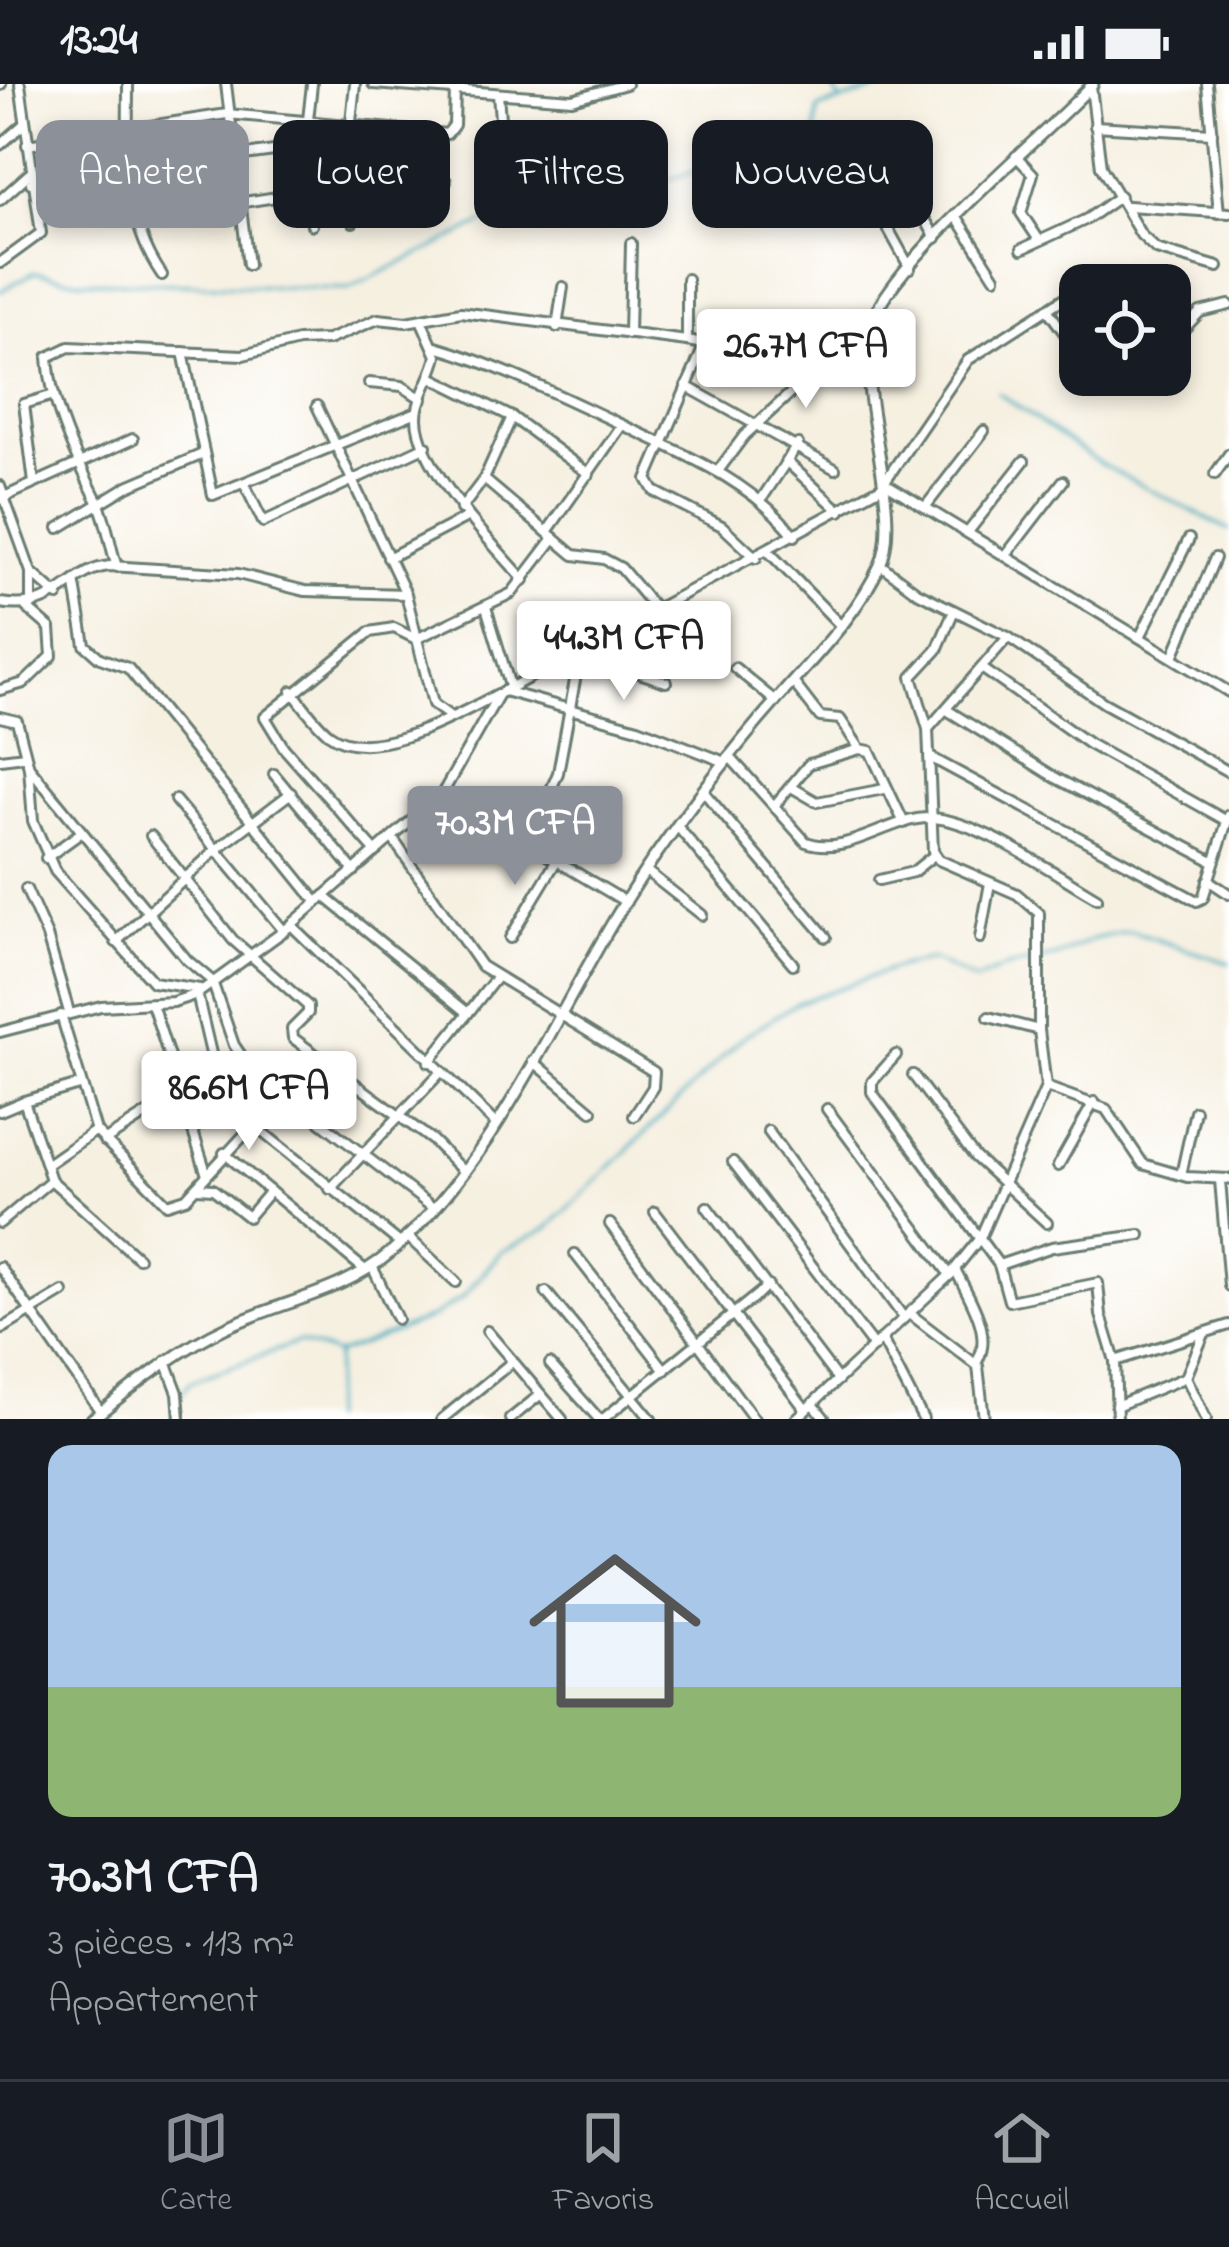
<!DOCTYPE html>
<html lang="fr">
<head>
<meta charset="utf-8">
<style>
	:root { --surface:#171b24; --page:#20242c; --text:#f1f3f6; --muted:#9ea1a6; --line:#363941; --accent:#8c9099 }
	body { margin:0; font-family:"Indie Flower",sans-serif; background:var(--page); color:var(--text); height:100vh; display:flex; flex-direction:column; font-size:45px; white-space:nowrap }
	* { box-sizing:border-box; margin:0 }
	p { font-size:39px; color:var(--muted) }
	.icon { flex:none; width:66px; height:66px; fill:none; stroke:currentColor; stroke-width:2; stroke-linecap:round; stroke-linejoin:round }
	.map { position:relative; height:1335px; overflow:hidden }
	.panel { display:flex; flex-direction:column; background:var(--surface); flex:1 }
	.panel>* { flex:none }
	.guide { position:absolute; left:36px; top:36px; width:1158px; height:108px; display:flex; gap:24px }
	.tools { position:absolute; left:1059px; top:180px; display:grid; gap:24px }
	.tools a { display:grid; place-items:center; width:132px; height:132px; border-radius:24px; background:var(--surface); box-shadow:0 6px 18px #0003; font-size:60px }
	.price { position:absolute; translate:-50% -102px; padding:0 27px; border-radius:12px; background:#fff; color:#222; font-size:39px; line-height:78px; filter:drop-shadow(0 3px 6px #0008) }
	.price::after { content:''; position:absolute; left:50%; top:72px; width:36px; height:27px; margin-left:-18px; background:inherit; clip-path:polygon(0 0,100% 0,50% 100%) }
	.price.active { background:var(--accent); color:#fff }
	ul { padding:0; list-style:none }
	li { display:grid; align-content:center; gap:24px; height:636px; padding:0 48px }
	li span { display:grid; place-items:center; height:372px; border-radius:24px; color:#555 }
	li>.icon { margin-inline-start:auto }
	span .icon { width:216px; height:216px; fill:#fffc; stroke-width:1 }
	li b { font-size:51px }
	.pill { padding:0 42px; border-radius:24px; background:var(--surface); box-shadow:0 6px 18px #0003; font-size:42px; line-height:108px }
	.pill.active { background:var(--accent); color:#fff }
	.status { display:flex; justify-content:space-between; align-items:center; height:84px; padding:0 60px; background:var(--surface); direction:ltr }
	.status svg { height:33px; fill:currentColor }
	.tab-bar { display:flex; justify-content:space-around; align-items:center; height:168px; border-top:3px solid var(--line); background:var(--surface); font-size:33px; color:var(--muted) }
	.tab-bar a { display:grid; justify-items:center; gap:6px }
	.tab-bar .active { color:var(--accent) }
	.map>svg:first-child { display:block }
</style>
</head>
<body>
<div class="status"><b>13:24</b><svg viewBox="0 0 49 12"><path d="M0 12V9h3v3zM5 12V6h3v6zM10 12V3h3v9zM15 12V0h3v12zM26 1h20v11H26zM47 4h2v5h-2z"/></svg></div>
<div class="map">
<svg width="1229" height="1335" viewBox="0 0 1229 1335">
	<rect width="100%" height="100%" fill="#fff"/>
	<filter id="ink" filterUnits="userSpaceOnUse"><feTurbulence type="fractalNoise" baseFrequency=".00833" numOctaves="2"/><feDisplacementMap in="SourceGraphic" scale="24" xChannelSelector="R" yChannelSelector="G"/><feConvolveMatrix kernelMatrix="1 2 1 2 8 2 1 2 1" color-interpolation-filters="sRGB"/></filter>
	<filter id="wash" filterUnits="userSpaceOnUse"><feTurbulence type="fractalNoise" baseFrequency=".004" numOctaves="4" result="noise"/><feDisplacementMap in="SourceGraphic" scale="48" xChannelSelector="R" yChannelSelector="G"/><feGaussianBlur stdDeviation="2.7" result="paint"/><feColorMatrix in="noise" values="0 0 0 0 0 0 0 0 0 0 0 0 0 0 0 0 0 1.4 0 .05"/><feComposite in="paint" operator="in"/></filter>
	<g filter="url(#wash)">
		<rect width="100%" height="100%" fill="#f6f0e1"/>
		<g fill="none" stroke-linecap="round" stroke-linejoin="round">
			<!-- stream -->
			<g stroke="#41abc0" stroke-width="3">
				<polyline points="830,0 841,17"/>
				<polyline points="0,207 35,188 80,197 348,205 506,128 603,116 709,83 771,94 813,64 818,25 894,0"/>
				<polyline points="998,309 1102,381 1229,446"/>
				<polyline points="181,1311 190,1298 299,1258 337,1270 433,1233 463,1213 501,1168 548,1144 744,952 797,919 901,882 933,876 975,897 1003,884 1058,872 1093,855 1130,847 1229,879"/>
				<polyline points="329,1335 337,1271"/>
			</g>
		</g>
	</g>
	<g filter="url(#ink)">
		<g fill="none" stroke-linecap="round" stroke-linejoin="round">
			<!-- minor casing -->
			<g stroke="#6a7c71" stroke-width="14">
				<g id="minor">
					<path d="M128 0C128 67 122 133 162 191"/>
					<polyline points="226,0 248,181"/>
					<polyline points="373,0 572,15 626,0"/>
					<polyline points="1207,0 1219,129"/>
					<polyline points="0,1 1,0"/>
					<polyline points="1091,3 1101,83 1141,151 1156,165 1218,183"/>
					<polyline points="498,10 505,97"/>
					<polyline points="1095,42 1212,49"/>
					<polyline points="417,48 421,81 446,97"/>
					<polyline points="0,61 24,40"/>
					<polyline points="27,61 227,30 447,50 454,41 455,6"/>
					<polyline points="1016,72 1033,90 1021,129 1039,156"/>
					<polyline points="849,74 910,184"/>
					<polyline points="901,95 936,154"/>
					<polyline points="31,99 305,63"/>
					<polyline points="0,116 29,90"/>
					<polyline points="1128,122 1229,129"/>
					<polyline points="957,133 995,193"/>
					<polyline points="135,135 405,93"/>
					<polyline points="353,138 347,76 355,0"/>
					<polyline points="312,141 305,63 312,0"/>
					<polyline points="1022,165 1087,135 1120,112"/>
					<polyline points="0,179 41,149 20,0"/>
					<polyline points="687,195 687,257"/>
					<polyline points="1047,225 1080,270"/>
					<path d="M421 236 437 272C433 292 417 313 417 334 418 384 493 460 524 496"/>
					<polyline points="557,243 563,203"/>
					<polyline points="629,250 631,159"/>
					<polyline points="705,260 647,395 654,407 722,442 756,474"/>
					<polyline points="1170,260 1200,228 1229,221"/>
					<path d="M436 263C500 282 556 310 616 338 681 369 748 394 795 452"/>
					<polyline points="183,268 213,411 417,328"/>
					<polyline points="1109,291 1128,297 1144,291"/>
					<polyline points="431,293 512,333 589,390"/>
					<polyline points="369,299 402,302 422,315"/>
					<polyline points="686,302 835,385"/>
					<polyline points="317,322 406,510 433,620 451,633"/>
					<polyline points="786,377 840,427"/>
					<polyline points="718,387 744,352 821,281"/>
					<polyline points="1215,390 1229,370"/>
					<polyline points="484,395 574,471 604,475 621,484 654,523"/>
					<polyline points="34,399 24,320 54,311"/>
					<polyline points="885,399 1229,608"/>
					<polyline points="245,401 263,438 426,362"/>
					<polyline points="0,402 31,488 58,512"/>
					<polyline points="0,415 133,355"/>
					<polyline points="761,416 798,360"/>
					<polyline points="926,422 984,347"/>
					<polyline points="461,425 484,395 512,333"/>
					<polyline points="59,444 128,402 203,370"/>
					<polyline points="547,448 622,341"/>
					<polyline points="968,448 1024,377"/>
					<polyline points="768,467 840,541"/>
					<polyline points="1006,471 1063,397"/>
					<polyline points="388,474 467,433"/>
					<polyline points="881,481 917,508 1008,553 1104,619 1229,688"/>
					<path d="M117 483C110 462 107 437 98 418 76 374 51 323 48 273L69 263 243 271 298 257 328 256 378 235 406 238 461 228 687 257 868 290"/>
					<polyline points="31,489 31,521"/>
					<polyline points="75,501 85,561 100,574 128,584 317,818"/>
					<path d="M0 519C61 529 67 486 110 482L238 490 305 507 406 510"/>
					<polyline points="486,523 510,602"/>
					<polyline points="1140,553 1189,455"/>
					<polyline points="580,569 666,598"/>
					<polyline points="1173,573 1215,474"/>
					<polyline points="735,584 775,617"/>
					<polyline points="983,585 1089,660 1227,737"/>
					<polyline points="793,598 820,633 840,635 860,665 870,667 904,739"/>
					<polyline points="0,606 24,599 52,572 50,544 26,523"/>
					<path d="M292 607C303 621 315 639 329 650 372 682 458 630 498 610"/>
					<polyline points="504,607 638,644 725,678"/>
					<polyline points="947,626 1056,694 1213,777"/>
					<polyline points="0,633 17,637 29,683 33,737 55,787 153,898 200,905"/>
					<polyline points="929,644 1008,553"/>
					<path d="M729 672 806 758C849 773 888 733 931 734 977 735 1057 791 1097 814"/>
					<polyline points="930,673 1197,817 1203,814 1229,731"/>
					<polyline points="0,675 25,672"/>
					<polyline points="29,683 187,876 212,897 234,961 249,983 432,1123"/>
					<polyline points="274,690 354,787"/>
					<polyline points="793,704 817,718 884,705"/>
					<polyline points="703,707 826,853"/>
					<polyline points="175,716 284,847"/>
					<polyline points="431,720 528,760 626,818"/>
					<polyline points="774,722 809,680 860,665"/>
					<polyline points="677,742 793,880"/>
					<polyline points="151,752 233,856 308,922 308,929 292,945 293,954 432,1056 461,1085"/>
					<polyline points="393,755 481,882 654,988 653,1003 634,1032"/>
					<polyline points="528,760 558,689 580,569"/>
					<polyline points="376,768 284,664 265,633 370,548 394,544 416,555 512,509 554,454"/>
					<polyline points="46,774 82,748"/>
					<polyline points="645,786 702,831"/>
					<polyline points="879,796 913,788 934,771"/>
					<polyline points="1208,796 1229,810"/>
					<polyline points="26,805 47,852 69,928"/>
					<polyline points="324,812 468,929"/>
					<polyline points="291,841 495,1039"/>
					<polyline points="510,854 557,776"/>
					<polyline points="980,854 990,799"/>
					<polyline points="116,858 216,766 291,709"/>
					<polyline points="197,910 217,995 240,1030 400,1159"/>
					<polyline points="152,920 206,1088"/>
					<polyline points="61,931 96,1047 167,1120 186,1114 283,1009"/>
					<polyline points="989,933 1039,946"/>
					<polyline points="0,948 101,922 173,918 197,910 284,847 442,710 499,610 881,403 968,276 1080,204"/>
					<polyline points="896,971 872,998 872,1008 999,1181 1009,1217 1098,1199 1101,1231 1115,1277"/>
					<polyline points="533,977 592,1027"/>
					<polyline points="429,978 496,894"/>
					<polyline points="913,991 975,1073 1047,1139"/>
					<polyline points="1046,1003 1106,1025 1143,1080 1187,1093 1229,1095"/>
					<polyline points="827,1025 950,1191"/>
					<polyline points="0,1027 24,1017"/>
					<polyline points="768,1047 904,1234"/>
					<polyline points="104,1057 178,1010 217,995"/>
					<polyline points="224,1069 365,1186"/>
					<polyline points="733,1078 874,1263"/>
					<polyline points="46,1081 24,1017 79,1001"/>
					<polyline points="1058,1082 1094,1018"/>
					<polyline points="1181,1091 1195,1027"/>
					<polyline points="51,1096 138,1174"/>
					<polyline points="1220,1096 1229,1202"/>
					<polyline points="197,1104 213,1105 248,1133 270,1107"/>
					<polyline points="330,1105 440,989"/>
					<polyline points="707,1123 838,1296"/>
					<polyline points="655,1128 806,1326"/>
					<polyline points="0,1139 51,1096 46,1081 95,1047"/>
					<polyline points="610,1140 754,1335"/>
					<polyline points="407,1152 456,1198"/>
					<polyline points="575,1170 665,1286"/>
					<polyline points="999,1181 1052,1163 1140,1151"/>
					<polyline points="372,1182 397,1235"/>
					<polyline points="0,1183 101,1328"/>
					<path d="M955 1185C968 1212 995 1251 976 1279"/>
					<polyline points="546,1208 651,1335"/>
					<polyline points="909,1229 978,1282 984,1335"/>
					<polyline points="0,1246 63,1208"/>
					<polyline points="487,1247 562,1335"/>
					<polyline points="882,1255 923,1335"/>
					<polyline points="166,1277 178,1309 180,1335"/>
					<polyline points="550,1280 599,1335"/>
					<polyline points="1186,1293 1206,1335"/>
					<polyline points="813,1320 825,1335"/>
					<polyline points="1116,1322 1186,1293 1204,1250"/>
					<polyline points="442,1335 512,1278"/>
					<polyline points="510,1335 540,1311"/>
					<polyline points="603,1335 768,1202"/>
					<polyline points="796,1335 950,1191 980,1154 1046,1003 1039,946 1039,829 1017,810 939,776 933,767 928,645 912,593 937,566 953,529"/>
					<polyline points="1117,1335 1115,1277 1229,1241"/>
				</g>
			</g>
			<!-- tertiary casing -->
			<g stroke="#6a7c71" stroke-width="15">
				<path id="tertiary" d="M92 1335C135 1301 177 1266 227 1243 282 1217 343 1209 391 1168 512 1063 570 888 663 761 698 712 735 663 775 618 811 576 857 532 880 481 904 431 857 311 869 247 881 185 1045 52 1093 0"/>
			</g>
			<!-- minor -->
			<use href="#minor" stroke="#fff" stroke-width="8"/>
			<!-- tertiary -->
			<use href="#tertiary" stroke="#fff" stroke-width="9"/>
		</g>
	</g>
</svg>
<div class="tools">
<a><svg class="icon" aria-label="locate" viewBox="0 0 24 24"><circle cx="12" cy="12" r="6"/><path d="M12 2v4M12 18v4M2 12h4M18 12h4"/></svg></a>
</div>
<b class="price" style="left:806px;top:327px">26.7M CFA</b>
<b class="price" style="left:624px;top:619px">44.3M CFA</b>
<b class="price active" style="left:515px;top:804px">70.3M CFA</b>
<b class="price" style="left:249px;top:1069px">86.6M CFA</b>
<div class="guide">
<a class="pill active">Acheter</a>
<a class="pill">Louer</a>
<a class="pill">Filtres</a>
<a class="pill">Nouveau</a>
</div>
</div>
<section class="panel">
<ul>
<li><span style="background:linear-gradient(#a9c7e8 65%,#8fb573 0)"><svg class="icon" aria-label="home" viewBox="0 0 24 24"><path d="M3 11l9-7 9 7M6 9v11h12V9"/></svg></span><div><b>70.3M CFA</b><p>3 pièces · 113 m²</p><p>Appartement</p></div></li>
</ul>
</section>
<nav class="tab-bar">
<a class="active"><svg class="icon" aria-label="map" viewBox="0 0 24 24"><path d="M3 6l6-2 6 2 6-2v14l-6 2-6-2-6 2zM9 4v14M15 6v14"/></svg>Carte</a>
<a><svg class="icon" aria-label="saved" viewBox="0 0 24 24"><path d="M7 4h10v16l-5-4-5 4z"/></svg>Favoris</a>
<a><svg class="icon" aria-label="home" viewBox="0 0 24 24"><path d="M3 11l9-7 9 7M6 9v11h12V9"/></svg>Accueil</a>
</nav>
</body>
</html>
